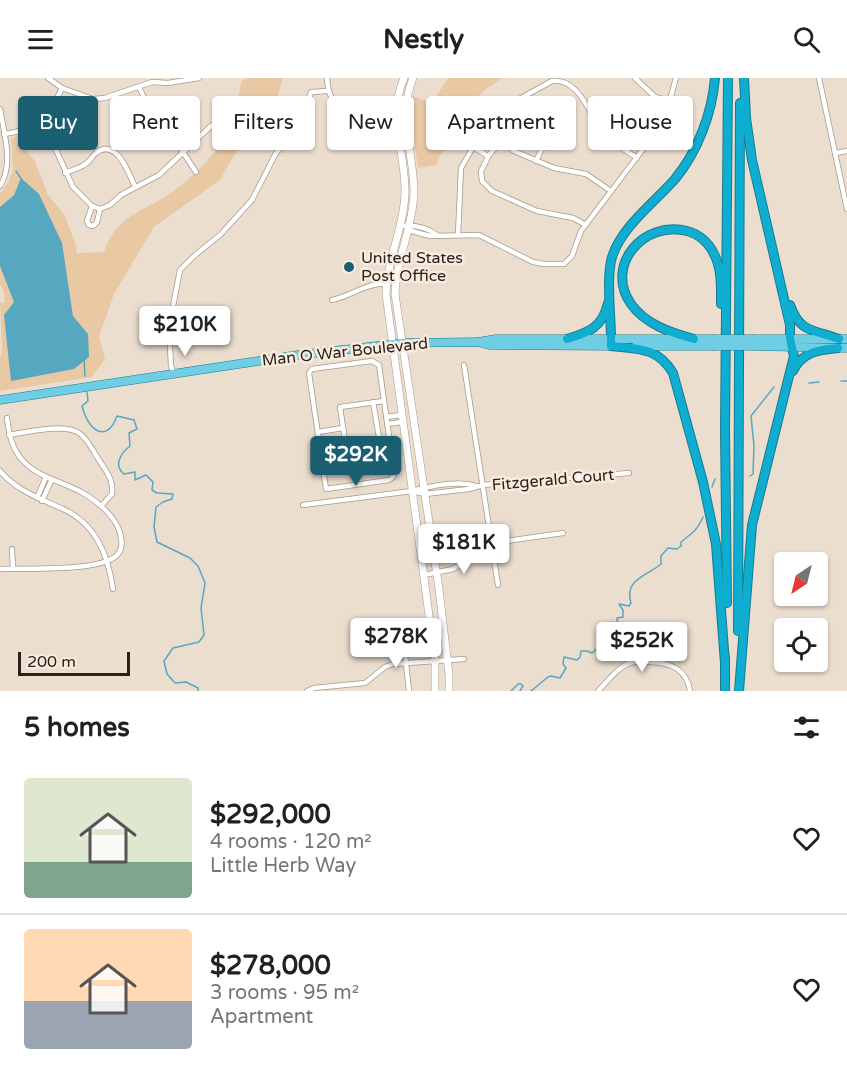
<!DOCTYPE html>
<html lang="en">
<head>
<meta charset="utf-8">
<style>
	:root { --surface:#fff; --page:#f6f6f6; --text:#202124; --muted:#757577; --line:#e0e0e0; --accent:#1a5f71 }
	body { margin:0; font-family:"Varela Round",sans-serif; background:var(--page); color:var(--text); height:100vh; display:flex; flex-direction:column; font-size:22px; white-space:nowrap }
	* { box-sizing:border-box; margin:0 }
	p { font-size:20px; color:var(--muted) }
	.icon { flex:none; width:33px; height:33px; fill:none; stroke:currentColor; stroke-width:2; stroke-linecap:round; stroke-linejoin:round }
	.map { position:relative; height:613px; overflow:hidden }
	.sheet { display:flex; flex-direction:column; background:var(--surface); flex:1 }
	.sheet>* { flex:none }
	.hud { position:absolute; left:18px; top:18px; width:812px; height:54px; display:flex; gap:12px }
	.needle { width:39px; rotate:215deg }
	.fabs { position:absolute; left:774px; top:474px; display:grid; gap:12px }
	.fabs a { display:grid; place-items:center; width:54px; height:54px; border-radius:6px; background:var(--surface); box-shadow:0 2px 4px #0004; font-size:30px }
	.scale { position:absolute; left:18px; bottom:15px; width:112px; box-sizing:border-box; padding-left:6px; border:3px solid #27221d; border-top:0; font-size:16px; line-height:21px; white-space:nowrap; color:#27221d; -webkit-text-stroke:4px #faebdc; paint-order:stroke }
	.price { position:absolute; translate:-50% -51px; padding:0 14px; border-radius:6px; background:#fff; color:#222; font-size:20px; line-height:39px; filter:drop-shadow(0 2px 3px #0008) }
	.price::after { content:''; position:absolute; left:50%; top:36px; width:18px; height:14px; margin-left:-9px; background:inherit; clip-path:polygon(0 0,100% 0,50% 100%) }
	.price.on { background:var(--accent); color:#fff }
	ul { padding:0; list-style:none }
	li { display:flex; align-items:center; gap:18px; height:150px; padding:0 24px }
	li+li { border-top:2px solid var(--line) }
	li span { display:grid; place-items:center; flex:none; width:168px; height:120px; border-radius:6px; color:#555 }
	li>.icon { margin-inline-start:auto }
	span .icon { width:72px; height:72px; fill:#fffc; stroke-width:1 }
	li b { font-size:26px }
	h2 { display:flex; justify-content:space-between; align-items:center; height:72px; padding:0 24px; font-size:26px }
	.tag { padding:0 21px; border-radius:6px; background:var(--surface); box-shadow:0 2px 4px #0004; font-size:21px; line-height:54px }
	.tag.on { background:var(--accent); color:#fff }
	header { display:flex; justify-content:space-between; align-items:center; height:78px; padding:0 24px; background:var(--surface); font-size:27px; font-weight:800 }
	.map>svg:first-child { display:block }
</style>
</head>
<body>
<header><svg class="icon" aria-label="menu" viewBox="0 0 24 24"><path d="M4 6h16M4 12h16M4 18h16"/></svg>Nestly<svg class="icon" aria-label="search" viewBox="0 0 24 24"><circle cx="10" cy="10" r="6"/><path d="M15 15l6 6"/></svg></header>
<div class="map">
<svg width="847" height="613" viewBox="0 0 847 613">
	<rect width="100%" height="100%" fill="#ecdecf"/>
	<!-- green -->
	<g fill="#e9c8a4">
		<path d="M246 0H283L268 52 248 53 220 102 154 149 114 216 99 258 105 281 92 299 0 313V282L2 271 0 225 5 224 3 211 0 207V116L9 103 13 92 11 60 35 53 38 54 17 63 35 83 48 117 64 136 77 170 76 175 104 174C116 137 143 134 171 115 193 100 212 77 230 57L228 52 233 50 236 46 233 38 236 35 241 4Z"/>
		<path d="M448 0H504C483 11 466 26 459 49L476 58 475 61 458 53 439 79 437 87 418 90 411 41 413 18 432 25Z"/>
	</g>
	<!-- water -->
	<polygon fill="#56a8c1" points="21,100 39,116 62,165 73,238 88,256 89,279 74,291 11,303 4,237 14,224 0,188 0,129 14,117"/>
	<g fill="none" stroke-linecap="round" stroke-linejoin="round">
		<!-- stream -->
		<g stroke="#56a8c1" stroke-width="1.5">
			<polyline points="16,93 22,102"/>
			<polyline points="84,281 85,298"/>
			<polyline points="841,303 847,303"/>
			<polyline points="809,305 819,304"/>
			<path d="M87 314 88 323 82 328C87 350 106 368 117 338L134 342 137 351 129 355 130 368C121 375 113 387 124 396L135 394V402L146 397 153 404 152 412 157 415 173 416 172 421 163 424 156 429 154 449 157 464 190 480 198 488 205 505 201 530 204 557 199 564 173 570 164 583 167 596 175 605 186 604 198 610V613"/>
			<polyline points="750,398 753,396 754,368 751,338 774,309"/>
			<polyline points="712,409 715,401"/>
			<polyline points="511,613 518,606 521,606 523,608 520,613"/>
			<path d="M531 613 548 599 551 598 560 600 566 590 563 586 564 579 577 582 580 579 581 573H587L592 575 610 558 608 550 611 544 615 548 622 550 623 547 617 543V540L623 539V532L619 526 629 528 631 525C624 501 647 498 661 486V478L668 470 677 471 681 468V464C693 454 696 454 703 439"/>
		</g>
		<!-- street casing -->
		<g stroke="#a7998b" stroke-width="6">
			<g id="street">
				<polyline points="48,0 62,10 93,21 105,20 152,4 168,5 199,0"/>
				<path d="M327 0C328 14 331 23 342 32"/>
				<polyline points="635,0 654,18 670,24"/>
				<polyline points="819,0 847,131"/>
				<polyline points="139,9 149,30 169,53 196,94"/>
				<path d="M0 31C4 55 14 86 0 108"/>
				<polyline points="38,48 56,72 73,109 92,128 100,131 110,127 121,117 159,97 212,47 220,45 230,45"/>
				<polyline points="484,49 514,73 554,90 586,96 611,113"/>
				<path d="M4 56C43 50 45 44 62 10"/>
				<polyline points="501,63 489,77 481,93 482,103 492,113 537,133 573,140 586,147"/>
				<polyline points="473,69 488,78"/>
				<polyline points="835,75 847,73"/>
				<polyline points="536,83 549,56"/>
				<path d="M65 95C72 92 81 90 87 85 91 82 92 78 96 75 116 59 129 95 135 109"/>
				<polyline points="92,128 87,143 89,147 93,148 97,144 100,131"/>
				<path d="M400 148C413 147 427 149 437 157"/>
				<polyline points="408,152 430,158 479,157 533,184 544,186 564,186 572,178 581,153 659,50 666,36 676,0"/>
				<path d="M458 157 461 90 488 43 503 30 552 3C580 0 589 37 603 54 611 65 626 72 637 80"/>
				<path d="M332 222C351 218 368 204 387 206"/>
				<polygon points="372,283 379,287 394,394 393,399 389,402 326,411 309,295 312,291"/>
				<polyline points="464,287 498,507"/>
				<polyline points="174,296 171,288 169,249 180,192 194,178 221,156 252,122 276,75 299,50 311,14 328,13"/>
				<polyline points="384,323 340,329 346,369 389,363"/>
				<polyline points="373,324 380,365"/>
				<polyline points="386,339 401,337"/>
				<polyline points="387,346 402,344"/>
				<polyline points="318,354 343,350"/>
				<path d="M9 357C26 354 65 345 79 355 88 361 93 373 99 382 106 393 114 402 112 416L101 428"/>
				<path d="M0 393C17 413 39 420 63 431 96 446 108 477 113 511"/>
				<polyline points="412,413 425,416 469,411 483,407 629,395"/>
				<polyline points="37,420 46,399"/>
				<polyline points="42,423 52,401"/>
				<path d="M303 427 412 413C430 408 458 402 476 408"/>
				<polyline points="12,471 13,491"/>
				<path d="M0 491C24 490 102 494 117 477 123 471 122 462 120 455 116 439 97 423 83 415 64 404 39 400 23 383 12 371 9 356 7 340"/>
				<polyline points="424,497 453,491 492,467 499,464 563,455"/>
				<polyline points="404,567 409,613"/>
				<polyline points="307,613 314,610 365,605 385,589 393,586 464,581"/>
				<path d="M598 613C607 604 618 589 630 585 636 583 643 583 649 584 669 584 687 591 690 613"/>
			</g>
		</g>
		<!-- secondary casing -->
		<g stroke="#a7998b" stroke-width="8">
			<g id="secondary">
				<path d="M404 0C387 38 406 76 405 115 404 150 387 181 386 216L435 582V613"/>
				<path d="M413 0C397 39 414 75 414 115 413 149 396 181 395 216L439 511 449 597V613"/>
			</g>
		</g>
		<!-- primary casing -->
		<g stroke="#177c91" stroke-width="9">
			<g id="primary">
				<polyline points="754,261 847,261"/>
				<polyline points="478,264 496,261 712,261"/>
				<polyline points="636,268 712,268"/>
				<polyline points="754,268 847,270"/>
				<polyline points="0,322 298,277 402,265 477,264 489,267 615,268"/>
			</g>
		</g>
		<!-- highway casing -->
		<g stroke="#177c91" stroke-width="10">
			<g id="highway">
				<path d="M715 0C712 35 698 73 675 101 654 125 622 148 612 179 606 199 611 239 611 261V268C639 271 657 269 673 295L703 404 716 466 725 585"/>
				<path d="M790 227C800 256 816 252 839 261"/>
				<path d="M567 261C588 255 603 249 608 225"/>
				<path d="M694 261C671 255 645 246 631 226 604 187 644 142 687 153 699 156 709 165 714 176 722 191 721 209 721 226"/>
				<path d="M793 293C802 274 818 272 838 270"/>
				<polyline points="727,525 725,352 728,0"/>
				<polyline points="738,553 740,25"/>
				<polyline points="725,613 725,579"/>
				<polyline points="739,613 752,447 794,278 790,261 790,247 752,82 746,40 744,0"/>
			</g>
		</g>
		<!-- street -->
		<use href="#street" stroke="#fff" stroke-width="4.5"/>
		<!-- secondary -->
		<use href="#secondary" stroke="#fff" stroke-width="7"/>
		<!-- primary -->
		<use href="#primary" stroke="#6fcee3" stroke-width="8"/>
		<!-- highway -->
		<use href="#highway" stroke="#0fadd0" stroke-width="8"/>
		<!-- primary-bridge casing -->
		<g stroke="#177c91" stroke-width="9" stroke-linecap="butt">
			<g id="primary-bridge">
				<polyline points="712,261 754,261"/>
				<polyline points="712,268 754,268"/>
			</g>
		</g>
		<!-- primary-bridge -->
		<use href="#primary-bridge" stroke="#6fcee3" stroke-width="8"/>
	</g>
	<!-- markers -->
	<circle fill="#1a5f71" stroke="#faebdc" stroke-width="2" cx="349" cy="189" r="6"/>
	<g text-anchor="middle" dominant-baseline="central" stroke-width="5" stroke-linejoin="round" paint-order="stroke">
		<!-- poi labels -->
		<g font-size="16" fill="#27221d" stroke="#faebdc" text-anchor="start">
			<text x="361" y="180">United States<tspan x="361" dy="18">Post Office</tspan></text>
		</g>
		<!-- street labels -->
		<g font-size="16" fill="#27221d" stroke="#faebdc">
			<text transform="translate(345 274) rotate(-6)">Man O War Boulevard</text>
			<text transform="translate(553 402) rotate(-5)">Fitzgerald Court</text>
		</g>
	</g>
</svg>
<div class="fabs">
<a><svg class="needle" viewBox="-14 -14 28 28"><path d="M0-13l5 13h-10z" fill="#e53935"/><path d="M0 13l5-13h-10z" fill="#757577"/></svg></a>
<a><svg class="icon" aria-label="locate" viewBox="0 0 24 24"><circle cx="12" cy="12" r="6"/><path d="M12 2v4M12 18v4M2 12h4M18 12h4"/></svg></a>
</div>
<div class="scale">200 m</div>
<b class="price" style="left:185px;top:279px">$210K</b>
<b class="price on" style="left:356px;top:409px">$292K</b>
<b class="price" style="left:464px;top:497px">$181K</b>
<b class="price" style="left:396px;top:591px">$278K</b>
<b class="price" style="left:642px;top:595px">$252K</b>
<div class="hud">
<a class="tag on">Buy</a>
<a class="tag">Rent</a>
<a class="tag">Filters</a>
<a class="tag">New</a>
<a class="tag">Apartment</a>
<a class="tag">House</a>
</div>
</div>
<section class="sheet">
<h2>5 homes<svg class="icon" aria-label="filters" viewBox="0 0 24 24"><path d="M4 7h16M4 17h16"/><circle cx="9" cy="7" r="2"/><circle cx="15" cy="17" r="2"/></svg></h2>
<ul>
<li><span style="background:linear-gradient(#dfe7d0 70%,#7fa58c 0)"><svg class="icon" aria-label="home" viewBox="0 0 24 24"><path d="M3 11l9-7 9 7M6 9v11h12V9"/></svg></span><div><b>$292,000</b><p>4 rooms · 120 m²</p><p>Little Herb Way</p></div><svg class="icon" aria-label="heart" viewBox="0 0 24 24"><path d="M12 20l-8-8c-3-5 5-10 8-4 3-6 11-1 8 4z"/></svg></li>
<li><span style="background:linear-gradient(#ffd9b3 60%,#9aa5b1 0)"><svg class="icon" aria-label="home" viewBox="0 0 24 24"><path d="M3 11l9-7 9 7M6 9v11h12V9"/></svg></span><div><b>$278,000</b><p>3 rooms · 95 m²</p><p>Apartment</p></div><svg class="icon" aria-label="heart" viewBox="0 0 24 24"><path d="M12 20l-8-8c-3-5 5-10 8-4 3-6 11-1 8 4z"/></svg></li>
</ul>
</section>
</body>
</html>
